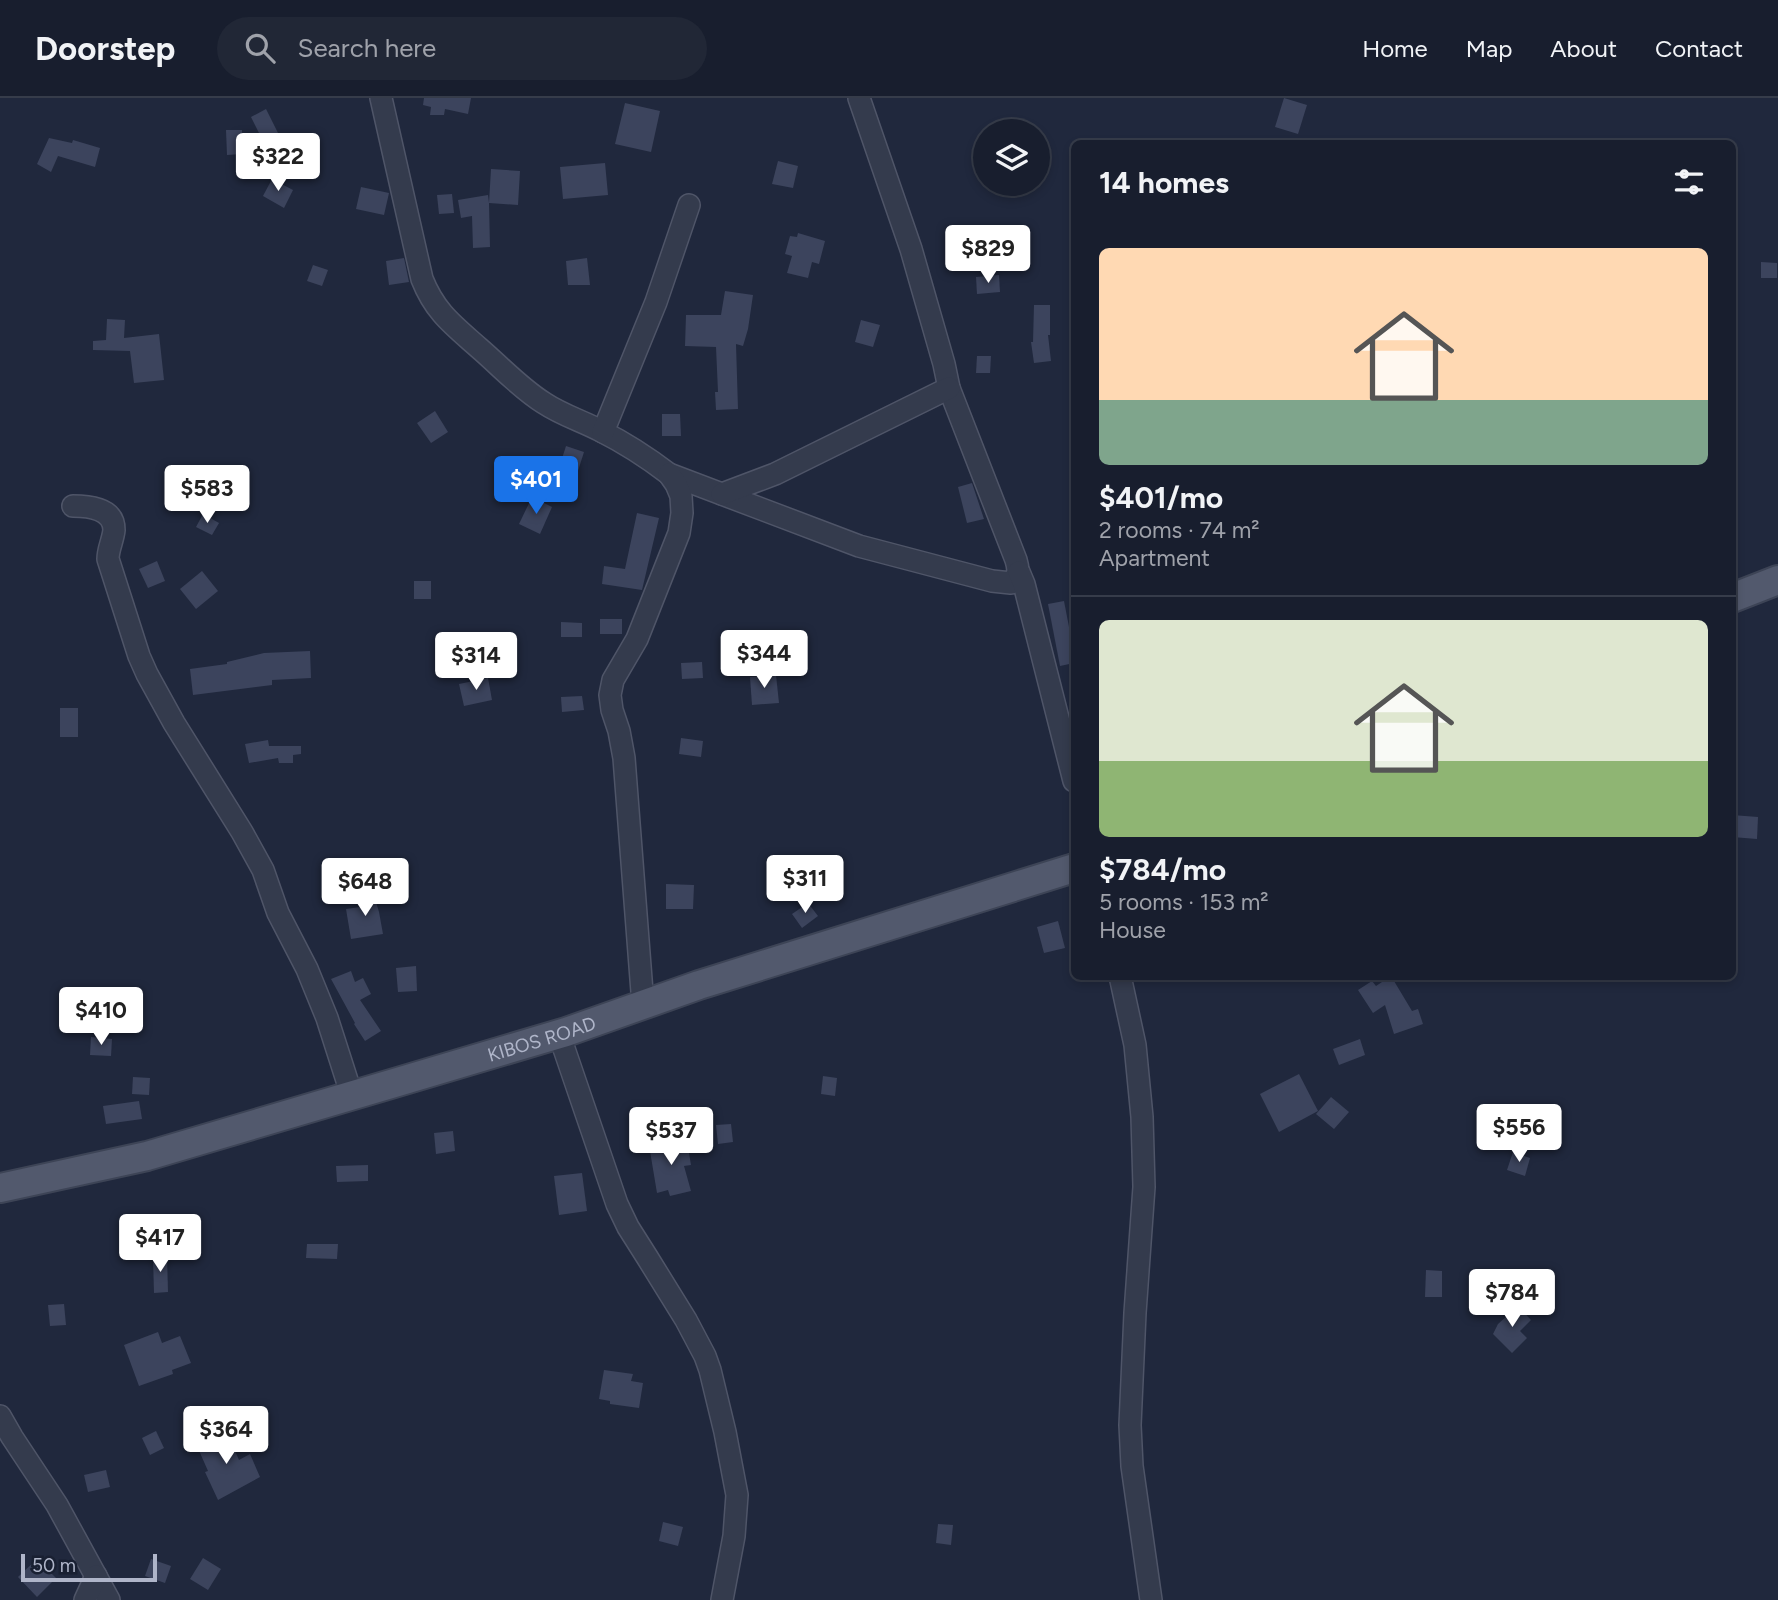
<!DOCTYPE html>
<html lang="en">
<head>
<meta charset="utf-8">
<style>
	:root { --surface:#181e2e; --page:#212736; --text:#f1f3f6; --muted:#9fa2aa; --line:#363c4a; --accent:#1a73e8 }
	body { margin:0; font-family:Figtree,sans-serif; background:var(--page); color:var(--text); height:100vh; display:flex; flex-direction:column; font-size:26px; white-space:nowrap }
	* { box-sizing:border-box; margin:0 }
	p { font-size:23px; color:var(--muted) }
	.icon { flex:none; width:38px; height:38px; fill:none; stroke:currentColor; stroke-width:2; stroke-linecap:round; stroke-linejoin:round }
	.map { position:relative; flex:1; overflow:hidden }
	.sheet { position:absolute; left:1071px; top:42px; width:665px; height:840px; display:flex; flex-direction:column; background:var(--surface); border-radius:10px; box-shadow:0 4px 10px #0003,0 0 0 2px var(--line) }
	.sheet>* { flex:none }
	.buttons { position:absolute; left:973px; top:21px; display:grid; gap:14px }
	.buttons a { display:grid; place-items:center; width:77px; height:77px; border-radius:50%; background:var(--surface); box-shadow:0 4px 10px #0003,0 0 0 2px var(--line); font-size:35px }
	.scale { position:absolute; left:21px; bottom:18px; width:136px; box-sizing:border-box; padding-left:7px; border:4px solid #afb5c9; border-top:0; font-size:19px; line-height:24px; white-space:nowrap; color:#afb5c9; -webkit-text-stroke:5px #192032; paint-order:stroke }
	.price { position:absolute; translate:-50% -60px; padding:0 16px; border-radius:7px; background:#fff; color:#222; font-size:23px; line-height:46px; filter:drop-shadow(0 2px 4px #0008) }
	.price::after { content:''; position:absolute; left:50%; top:42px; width:21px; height:16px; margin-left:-10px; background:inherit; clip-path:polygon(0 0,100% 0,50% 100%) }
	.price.current { background:var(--accent); color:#fff }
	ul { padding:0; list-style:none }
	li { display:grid; align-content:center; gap:14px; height:371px; padding:0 28px }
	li+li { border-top:2px solid var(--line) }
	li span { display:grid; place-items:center; height:217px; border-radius:10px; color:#555 }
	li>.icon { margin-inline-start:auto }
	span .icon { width:126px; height:126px; fill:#fffc; stroke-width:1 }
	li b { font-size:30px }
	h2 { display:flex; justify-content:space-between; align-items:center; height:84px; padding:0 28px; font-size:30px }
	header { display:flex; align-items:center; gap:42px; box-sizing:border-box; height:98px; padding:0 35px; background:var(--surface); border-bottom:2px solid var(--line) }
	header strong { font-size:33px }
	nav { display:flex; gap:38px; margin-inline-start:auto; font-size:24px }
	.search { width:490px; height:63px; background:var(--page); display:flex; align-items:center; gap:18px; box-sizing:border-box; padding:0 24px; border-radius:38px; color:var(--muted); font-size:26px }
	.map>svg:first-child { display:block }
</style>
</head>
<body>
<header>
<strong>Doorstep</strong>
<div class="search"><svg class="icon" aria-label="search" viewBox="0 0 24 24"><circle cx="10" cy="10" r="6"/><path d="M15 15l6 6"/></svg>Search here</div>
<nav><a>Home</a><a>Map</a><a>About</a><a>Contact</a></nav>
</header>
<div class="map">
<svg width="1778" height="1502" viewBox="0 0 1778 1502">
	<rect width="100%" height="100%" fill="#20283d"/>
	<!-- building -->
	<g fill="#3c445d">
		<polygon points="424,0 471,0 468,16 445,11 444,17 430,17 431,9 423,7"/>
		<polygon points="1284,0 1307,7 1298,36 1275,29"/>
		<polygon points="625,5 660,13 651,54 615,46"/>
		<polygon points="266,11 281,41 266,49 251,19"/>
		<polygon points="226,32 242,32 242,56 227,57"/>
		<polygon points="49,40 72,45 73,42 100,50 95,69 58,58 51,74 37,66"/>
		<polygon points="778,63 798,68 793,90 772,86"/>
		<polygon points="605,65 608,97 563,101 560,69"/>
		<polygon points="491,71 520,73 518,107 489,105 490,149 473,150 472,118 461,120 458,102 488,97 489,105"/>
		<polygon points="272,81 293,92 284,110 263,98"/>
		<polygon points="361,89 389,95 384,117 356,111"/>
		<polygon points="452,96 454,115 439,116 437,97"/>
		<polygon points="798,135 825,143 819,166 812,164 808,180 787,175 792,158 785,156 790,138 797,139"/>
		<polygon points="1006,145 1009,162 992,165 990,148"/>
		<polygon points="404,160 409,184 389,187 386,163"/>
		<polygon points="587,160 590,187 568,187 566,163"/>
		<polygon points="1761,164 1777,165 1777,180 1761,180"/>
		<polygon points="313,167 328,172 322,188 307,183"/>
		<polygon points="999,177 1000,194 977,196 976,179"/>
		<polygon points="725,193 753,197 748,231 743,248 736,246 738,311 716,312 715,294 718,294 716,249 685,248 686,217 721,217"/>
		<polygon points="1034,207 1050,207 1050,237 1048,237 1051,263 1034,265 1031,244 1033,244"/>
		<polygon points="107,221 125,222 124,240 159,236 164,282 134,285 130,253 93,252 93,243 106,242"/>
		<polygon points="861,222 880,227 873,249 855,244"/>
		<polygon points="977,258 991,258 990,275 976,275"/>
		<polygon points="435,313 448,334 431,345 417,325"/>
		<polygon points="662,316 680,316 681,338 662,338"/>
		<polygon points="566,348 584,354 577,376 559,370"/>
		<polygon points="972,385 984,421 967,425 958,389"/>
		<polygon points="532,399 552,409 540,436 519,426"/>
		<polygon points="637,415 659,420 642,492 602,486 604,468 625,471"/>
		<polygon points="203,416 219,425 212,437 196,429"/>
		<polygon points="157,463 165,483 148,490 139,471"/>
		<polygon points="202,473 218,493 196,511 180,491"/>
		<rect x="414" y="483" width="17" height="18"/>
		<polygon points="1064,503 1074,555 1074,565 1060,568 1048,506"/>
		<rect x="600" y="521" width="22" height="15"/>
		<polygon points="561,524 582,525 582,539 561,539"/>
		<polygon points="310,553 311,580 272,582 272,587 193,597 190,571 227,566 227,564 264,555"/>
		<polygon points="702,564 703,580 682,581 681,565"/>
		<polygon points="776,577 779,605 752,607 750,579"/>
		<polygon points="488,580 492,602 464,608 459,586"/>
		<polygon points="582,598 584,612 562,614 561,599"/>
		<rect x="60" y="610" width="18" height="29"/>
		<polygon points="681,640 703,643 701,659 679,656"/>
		<polygon points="268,642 269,648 301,648 301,656 293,657 293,665 279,665 278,660 249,665 245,646"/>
		<polygon points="1732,717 1758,719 1757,741 1732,739"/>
		<polygon points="666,786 694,787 693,811 666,811"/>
		<polygon points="373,794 379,814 383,836 351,841 346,811 360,809 356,799"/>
		<polygon points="808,805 818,818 802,830 792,816"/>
		<polygon points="1058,823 1065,850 1044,855 1037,829"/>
		<polygon points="416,868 417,893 398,894 396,870"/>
		<polygon points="351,873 355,884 363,880 371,896 360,902 381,933 365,943 354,926 355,925 331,881"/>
		<polygon points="1391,878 1412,913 1418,911 1423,926 1394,936 1385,907 1373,915 1358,892 1372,883 1376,888"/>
		<polygon points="91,939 112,941 111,958 90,957"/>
		<polygon points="1360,941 1365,957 1339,967 1333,951"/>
		<polygon points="1299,976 1318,1013 1279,1034 1260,996"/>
		<polygon points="823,978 837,980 835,998 821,996"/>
		<polygon points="133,979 150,980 149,997 132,996"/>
		<polygon points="1331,999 1349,1014 1334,1031 1316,1016"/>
		<polygon points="139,1003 142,1021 106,1026 103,1008"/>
		<polygon points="731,1026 733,1044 718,1046 716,1027"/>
		<polygon points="453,1033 455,1053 436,1056 434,1035"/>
		<polygon points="672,1043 673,1045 687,1043 691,1067 684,1068 691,1093 670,1098 668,1092 657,1095 649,1047"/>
		<polygon points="1513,1054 1530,1060 1525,1078 1507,1072"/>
		<polygon points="368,1067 368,1083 337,1084 336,1068"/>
		<polygon points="582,1075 587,1113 559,1117 554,1078"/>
		<polygon points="307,1146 338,1146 337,1161 306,1160"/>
		<polygon points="167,1158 168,1194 154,1195 153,1159"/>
		<polygon points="1426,1172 1442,1173 1442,1199 1425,1199"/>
		<polygon points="64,1206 66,1227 50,1228 48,1207"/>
		<polygon points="1518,1208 1531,1222 1520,1233 1527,1240 1512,1255 1493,1236 1498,1226"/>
		<polygon points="158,1234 162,1245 180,1238 191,1265 172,1272 173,1276 139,1288 124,1247"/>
		<polygon points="604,1272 633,1276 631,1283 643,1285 639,1310 610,1306 610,1303 599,1301"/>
		<polygon points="156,1333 164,1350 150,1357 142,1340"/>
		<polygon points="227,1334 239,1362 250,1356 260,1379 218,1402 205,1374 208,1373 197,1348"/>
		<polygon points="106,1372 110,1389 88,1394 84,1377"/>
		<polygon points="663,1424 683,1429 678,1448 659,1443"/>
		<polygon points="938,1426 953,1427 951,1447 936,1445"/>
		<polygon points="203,1460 221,1471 208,1492 190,1481"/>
		<polygon points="37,1461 56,1480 37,1499 18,1479"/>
		<polygon points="151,1461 171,1468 165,1485 145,1478"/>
	</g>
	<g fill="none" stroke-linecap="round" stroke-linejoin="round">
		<!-- minor casing -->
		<g stroke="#4f5568" stroke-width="24">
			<g id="minor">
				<path d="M381 0 422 181C435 214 453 227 479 250 500 268 520 290 544 305 562 317 582 323 601 333 625 345 648 360 669 376L859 448 992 483 1011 485C1019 478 1019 472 1016 462L949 290 944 266 911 151 859 0"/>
				<polyline points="603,334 656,204 689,107"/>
				<polyline points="722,396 775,376 949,290"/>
				<path d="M73 408C89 408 114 410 114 432 113 442 108 451 108 461L139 558 147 576 174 625 242 734 263 772 278 815 307 871 327 920 352 998"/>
				<polyline points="1019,474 1024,486 1074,683"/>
				<polyline points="1120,878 1135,947 1142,1019 1144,1089 1135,1215 1130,1327 1132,1368 1151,1502"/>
				<polyline points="643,907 624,660 619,633 612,612 610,597 613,582 637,541 679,435 682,415 681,398 676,386 669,376"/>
				<polyline points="559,936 617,1106 628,1129 647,1159 686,1222 705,1258 710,1272 725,1334 737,1397 734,1438 722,1502"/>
				<polyline points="0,1318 12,1339 57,1407 109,1502"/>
				<polyline points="85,1502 96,1478"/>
			</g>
		</g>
		<!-- major casing -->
		<g stroke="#3d4456" stroke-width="32">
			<g id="major">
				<polyline points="1732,500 1778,482"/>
				<path id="s1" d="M0 1090 147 1058 391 986 566 934 699 887 1074 770"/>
			</g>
		</g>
		<!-- minor -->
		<use href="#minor" stroke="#343b4d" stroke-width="21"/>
		<!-- major -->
		<use href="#major" stroke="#52596d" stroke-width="28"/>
	</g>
	<g text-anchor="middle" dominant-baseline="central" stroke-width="5" stroke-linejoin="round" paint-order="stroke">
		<!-- street labels -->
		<g font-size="19" fill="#afb5c9" stroke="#192032">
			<text stroke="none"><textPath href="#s1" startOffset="562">KIBOS ROAD</textPath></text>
		</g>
	</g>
</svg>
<div class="buttons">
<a><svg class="icon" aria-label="layers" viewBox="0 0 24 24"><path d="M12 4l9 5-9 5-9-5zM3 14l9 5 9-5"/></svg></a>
</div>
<div class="scale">50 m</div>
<b class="price" style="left:278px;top:95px">$322</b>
<b class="price" style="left:988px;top:187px">$829</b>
<b class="price current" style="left:536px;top:418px">$401</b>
<b class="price" style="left:207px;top:427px">$583</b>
<b class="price" style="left:764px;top:592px">$344</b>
<b class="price" style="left:476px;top:594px">$314</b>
<b class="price" style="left:805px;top:817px">$311</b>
<b class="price" style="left:365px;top:820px">$648</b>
<b class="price" style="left:101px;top:949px">$410</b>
<b class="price" style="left:1519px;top:1066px">$556</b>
<b class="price" style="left:671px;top:1069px">$537</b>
<b class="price" style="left:160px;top:1176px">$417</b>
<b class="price" style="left:1512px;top:1231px">$784</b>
<b class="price" style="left:226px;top:1368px">$364</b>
<section class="sheet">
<h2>14 homes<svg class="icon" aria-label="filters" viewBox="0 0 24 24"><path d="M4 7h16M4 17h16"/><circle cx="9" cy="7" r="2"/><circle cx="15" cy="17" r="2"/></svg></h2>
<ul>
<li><span style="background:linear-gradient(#ffd9b3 70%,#7fa58c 0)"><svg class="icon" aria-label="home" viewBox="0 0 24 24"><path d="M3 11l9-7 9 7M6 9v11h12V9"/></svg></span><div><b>$401/mo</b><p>2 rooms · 74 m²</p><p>Apartment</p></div></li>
<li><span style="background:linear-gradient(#dfe7d0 65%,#8fb573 0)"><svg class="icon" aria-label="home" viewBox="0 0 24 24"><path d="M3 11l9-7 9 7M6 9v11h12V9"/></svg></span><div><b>$784/mo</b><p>5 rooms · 153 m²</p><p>House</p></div></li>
</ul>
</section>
</div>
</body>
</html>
